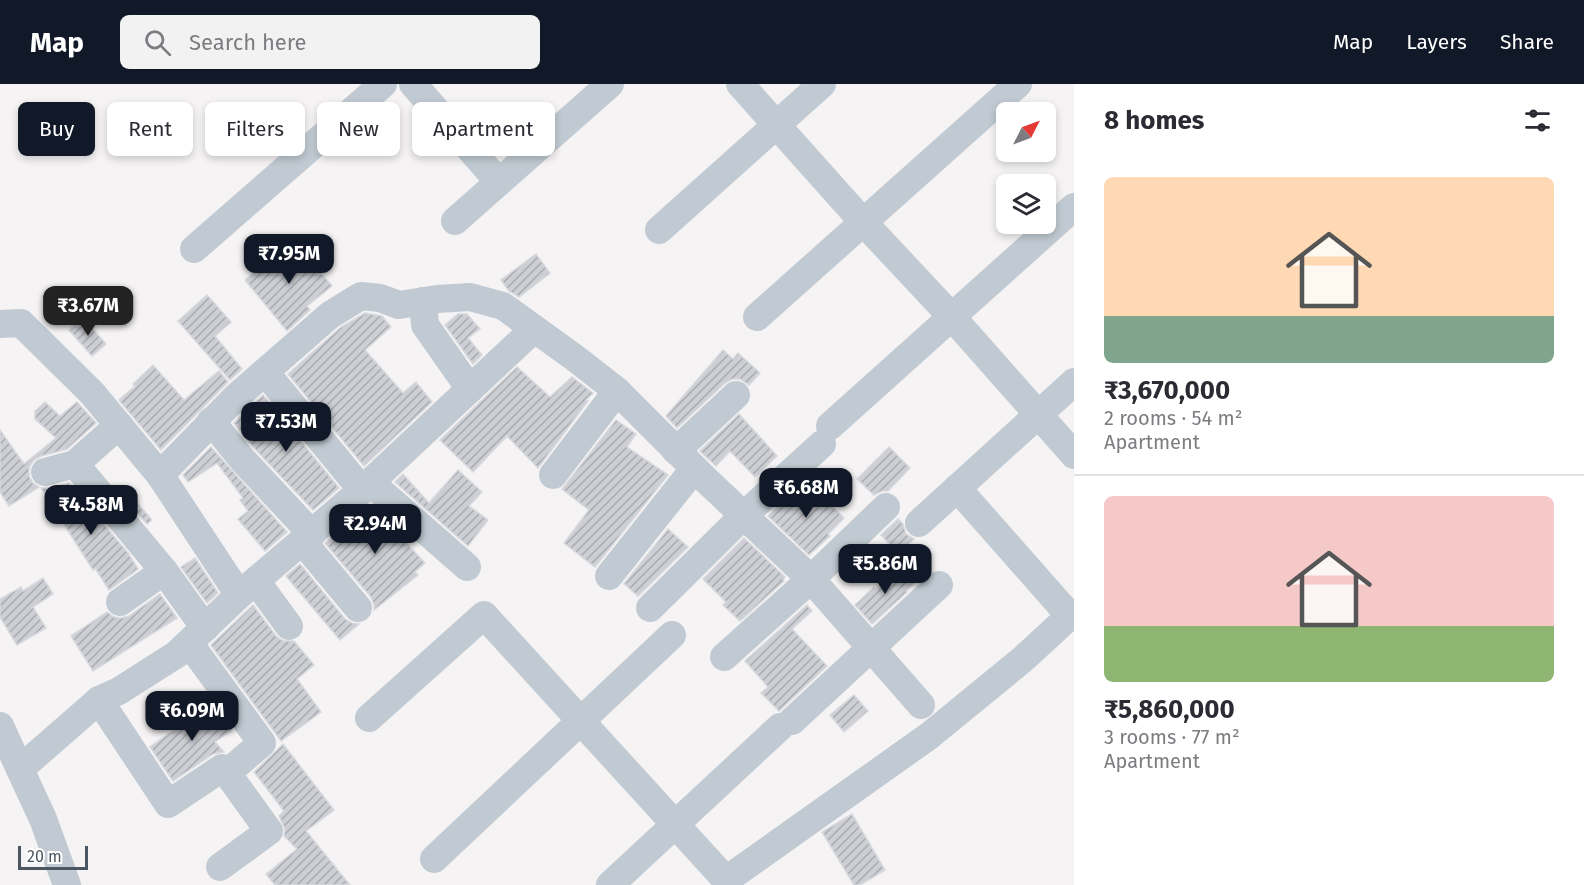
<!DOCTYPE html>
<html lang="en">
<head>
<meta charset="utf-8">
<style>
	:root { --surface:#fff; --page:#f2f2f3; --text:#2b2b33; --muted:#7c7c81; --line:#e1e1e2; --accent:#111827 }
	body { margin:0; font-family:"Fira Sans",sans-serif; background:var(--page); color:var(--text); height:100vh; display:flex; flex-direction:column; font-size:22px; white-space:nowrap }
	* { box-sizing:border-box; margin:0 }
	p { font-size:20px; color:var(--muted) }
	.icon { flex:none; width:33px; height:33px; fill:none; stroke:currentColor; stroke-width:2; stroke-linecap:round; stroke-linejoin:round }
	.map { position:relative; flex:1; overflow:hidden }
	.panel { display:flex; flex-direction:column; background:var(--surface); width:510px }
	.panel>* { flex:none }
	.banner { position:absolute; left:18px; top:18px; width:570px; height:54px; display:flex; gap:12px }
	.needle { width:39px; rotate:48deg }
	.tools { position:absolute; left:996px; top:18px; display:grid; gap:12px }
	.tools a { display:grid; place-items:center; width:60px; height:60px; border-radius:9px; background:var(--surface); box-shadow:0 3px 9px #0003; font-size:30px }
	.scale { position:absolute; left:18px; bottom:15px; width:70px; box-sizing:border-box; padding-left:6px; border:3px solid #4a5661; border-top:0; font-size:16px; line-height:21px; white-space:nowrap; color:#4a5661; -webkit-text-stroke:4px #fff; paint-order:stroke }
	.price { position:absolute; translate:-50% -51px; padding:0 14px; border-radius:12px; background:var(--accent); color:#fff; font-size:20px; line-height:39px; filter:drop-shadow(0 2px 3px #0008) }
	.price::after { content:''; position:absolute; left:50%; top:36px; width:18px; height:14px; margin-left:-9px; background:inherit; clip-path:polygon(0 0,100% 0,50% 100%) }
	.price.on { background:#222; color:#fff }
	ul { padding:0; list-style:none }
	li { display:grid; align-content:center; gap:12px; height:318px; padding:0 30px }
	li+li { border-top:2px solid var(--line) }
	li span { display:grid; place-items:center; height:186px; border-radius:9px; color:#555 }
	li>.icon { margin-inline-start:auto }
	span .icon { width:108px; height:108px; fill:#fffc; stroke-width:1 }
	li b { font-size:26px }
	h2 { display:flex; justify-content:space-between; align-items:center; height:72px; padding:0 30px; font-size:26px }
	.pill { padding:0 21px; border-radius:9px; background:var(--surface); box-shadow:0 3px 9px #0003; font-size:21px; line-height:54px }
	.pill.on { background:var(--accent); color:#fff }
	header { display:flex; align-items:center; gap:36px; box-sizing:border-box; height:84px; padding:0 30px; background:var(--accent); color:#fff }
	header strong { font-size:28px }
	nav { display:flex; gap:33px; margin-inline-start:auto; font-size:21px }
	.search { width:420px; height:54px; background:var(--page); display:flex; align-items:center; gap:15px; box-sizing:border-box; padding:0 21px; border-radius:9px; color:var(--muted); font-size:22px }
	main { display:flex; flex:1; min-height:0 }
	.map>svg:first-child { display:block }
</style>
</head>
<body>
<header>
<strong>Map</strong>
<div class="search"><svg class="icon" aria-label="search" viewBox="0 0 24 24"><circle cx="10" cy="10" r="6"/><path d="M15 15l6 6"/></svg>Search here</div>
<nav><a>Map</a><a>Layers</a><a>Share</a></nav>
</header>
<main>
<div class="map">
<svg width="1074" height="801" viewBox="0 0 1074 801">
	<defs>
		<pattern id="building-hatch" width="6" height="6" patternUnits="userSpaceOnUse" patternTransform="scale(1.5)"><rect width="6" height="6" fill="#cdcfd5"/><path d="M-1 1l2-2M0 6l6-6M5 7l2-2" fill="none" stroke="#a8abb0"/></pattern>
	</defs>
	<rect width="100%" height="100%" fill="#f5f3f3"/>
	<!-- building -->
	<g fill="url(#building-hatch)" stroke="#d7d9de" stroke-width="1.5">
		<polygon points="293,156 332,202 307,222 310,226 287,247 245,196"/>
		<polygon points="536,170 550,189 519,213 509,207 501,196"/>
		<polygon points="207,211 231,238 215,252 242,285 230,296 178,237"/>
		<polygon points="365,229 382,232 391,243 365,266 403,309 416,298 432,318 364,382 288,290 341,243"/>
		<polygon points="458,230 467,230 480,245 468,254 482,271 473,280 445,241"/>
		<polygon points="83,234 106,260 92,272 69,246"/>
		<polygon points="723,266 733,275 738,269 760,289 749,301 740,295 732,295 725,299 677,344 666,332"/>
		<polygon points="153,281 184,316 219,287 228,298 161,366 119,316 135,302 133,300"/>
		<polygon points="517,283 550,313 572,293 593,309 586,316 588,317 538,384 507,352 473,388 440,356"/>
		<polygon points="263,311 339,404 313,426 254,364 234,339"/>
		<polygon points="45,318 60,332 77,318 96,339 67,365 41,372 34,376 29,383 29,392 33,399 39,403 9,422 0,408 0,346 24,380 56,354 35,335 35,327"/>
		<polygon points="739,330 777,372 755,393 730,367 716,382 700,367"/>
		<polygon points="616,336 636,350 627,363 668,391 595,483 564,459 589,426 562,405"/>
		<polygon points="211,363 287,448 265,467 238,435 248,427 240,416 243,414 217,379 188,398 183,391"/>
		<polygon points="889,363 910,384 888,407 882,407 874,411 857,395"/>
		<polygon points="458,386 482,408 469,422 488,436 468,462 395,398 403,390 429,419"/>
		<polygon points="69,399 128,469 138,485 109,506 95,484 93,486 41,404 49,404"/>
		<polygon points="803,400 825,422 829,419 844,434 828,450 830,452 809,471 768,432"/>
		<polygon points="124,404 152,436 147,440 119,407"/>
		<polygon points="370,420 425,479 415,488 418,491 374,526 374,521 371,513 325,459"/>
		<polygon points="898,435 903,440 906,450 914,455 898,469 881,451"/>
		<polygon points="668,445 688,463 638,512 624,500"/>
		<polygon points="744,454 785,493 783,495 784,497 740,537 723,521 726,518 703,495"/>
		<polygon points="195,474 218,509 207,519 181,483"/>
		<polygon points="300,480 345,535 352,539 359,540 340,556 286,492"/>
		<polygon points="900,482 915,498 906,507 907,508 872,540 855,521 874,503 876,505"/>
		<polygon points="43,494 53,510 33,523 46,544 17,561 0,533 0,515 21,503 23,507"/>
		<polygon points="160,510 177,534 93,587 71,552 107,528 114,533 121,534 129,532"/>
		<polygon points="253,521 276,552 283,557 294,557 314,581 297,595 321,628 281,657 211,561"/>
		<polygon points="807,521 812,527 792,545 827,582 779,627 761,609 768,603 745,577"/>
		<polygon points="854,611 868,627 844,648 830,631"/>
		<polygon points="212,619 232,646 215,658 224,668 213,670 173,697 150,663"/>
		<polygon points="283,660 334,726 306,747 350,801 275,801 266,790 297,765 284,752 285,745 279,732 284,727 254,688"/>
		<polygon points="852,730 885,786 860,801 854,801 822,748"/>
	</g>
	<g fill="none" stroke-linecap="round" stroke-linejoin="round">
		<!-- minor -->
		<g stroke="#c1cad2" stroke-width="28">
			<polyline points="413,0 499,98"/>
			<polyline points="740,0 864,139 952,233 1074,371"/>
			<polyline points="455,137 610,0"/>
			<polyline points="659,146 822,0"/>
			<polyline points="194,165 383,0"/>
			<polyline points="423,217 425,241 470,305"/>
			<polyline points="757,233 1018,0"/>
			<polyline points="0,240 21,239 92,309 160,391 239,511"/>
			<polyline points="265,288 362,406"/>
			<polyline points="211,337 242,375 312,450"/>
			<polyline points="830,342 1074,123"/>
			<polyline points="676,367 736,311"/>
			<polyline points="75,380 164,487 205,544"/>
			<polyline points="45,388 75,380 119,341"/>
			<polyline points="160,391 236,313 330,231 361,212 380,214 399,221 437,215 470,213 503,222 575,274 616,306 704,394 811,495 921,621"/>
			<polyline points="553,391 617,307"/>
			<polyline points="371,399 467,483"/>
			<polyline points="957,404 1070,532"/>
			<polyline points="919,439 1074,298"/>
			<polyline points="303,458 358,524"/>
			<polyline points="609,492 694,385"/>
			<polyline points="256,497 289,542"/>
			<polyline points="120,518 164,487"/>
			<polyline points="650,524 743,432 822,360"/>
			<polyline points="189,559 262,659 227,689 269,747 220,783"/>
			<polyline points="724,573 811,495 886,423"/>
			<polyline points="99,616 168,720 222,684 227,689"/>
			<polyline points="369,634 484,531 726,796"/>
			<polyline points="792,637 939,501"/>
			<polyline points="0,642 43,735 67,801"/>
			<polyline points="20,685 99,616 119,607 177,570 239,511 362,406 534,245"/>
			<polyline points="434,775 672,551"/>
			<polyline points="610,801 780,643"/>
			<polyline points="730,801 726,796 929,652 1023,575 1074,528"/>
		</g>
	</g>
</svg>
<div class="tools">
<a><svg class="needle" viewBox="-14 -14 28 28"><path d="M0-13l5 13h-10z" fill="#e53935"/><path d="M0 13l5-13h-10z" fill="#7c7c81"/></svg></a>
<a><svg class="icon" aria-label="layers" viewBox="0 0 24 24"><path d="M12 4l9 5-9 5-9-5zM3 14l9 5 9-5"/></svg></a>
</div>
<div class="scale">20 m</div>
<b class="price" style="left:289px;top:201px">₹7.95M</b>
<b class="price on" style="left:88px;top:253px">₹3.67M</b>
<b class="price" style="left:286px;top:369px">₹7.53M</b>
<b class="price" style="left:806px;top:435px">₹6.68M</b>
<b class="price" style="left:91px;top:452px">₹4.58M</b>
<b class="price" style="left:375px;top:471px">₹2.94M</b>
<b class="price" style="left:885px;top:511px">₹5.86M</b>
<b class="price" style="left:192px;top:658px">₹6.09M</b>
<div class="banner">
<a class="pill on">Buy</a>
<a class="pill">Rent</a>
<a class="pill">Filters</a>
<a class="pill">New</a>
<a class="pill">Apartment</a>
</div>
</div>
<section class="panel">
<h2>8 homes<svg class="icon" aria-label="filters" viewBox="0 0 24 24"><path d="M4 7h16M4 17h16"/><circle cx="9" cy="7" r="2"/><circle cx="15" cy="17" r="2"/></svg></h2>
<ul>
<li><span style="background:linear-gradient(#ffd9b3 75%,#7fa58c 0)"><svg class="icon" aria-label="home" viewBox="0 0 24 24"><path d="M3 11l9-7 9 7M6 9v11h12V9"/></svg></span><div><b>₹3,670,000</b><p>2 rooms · 54 m²</p><p>Apartment</p></div></li>
<li><span style="background:linear-gradient(#f6c9c9 70%,#8fb573 0)"><svg class="icon" aria-label="home" viewBox="0 0 24 24"><path d="M3 11l9-7 9 7M6 9v11h12V9"/></svg></span><div><b>₹5,860,000</b><p>3 rooms · 77 m²</p><p>Apartment</p></div></li>
</ul>
</section>
</main>
</body>
</html>
